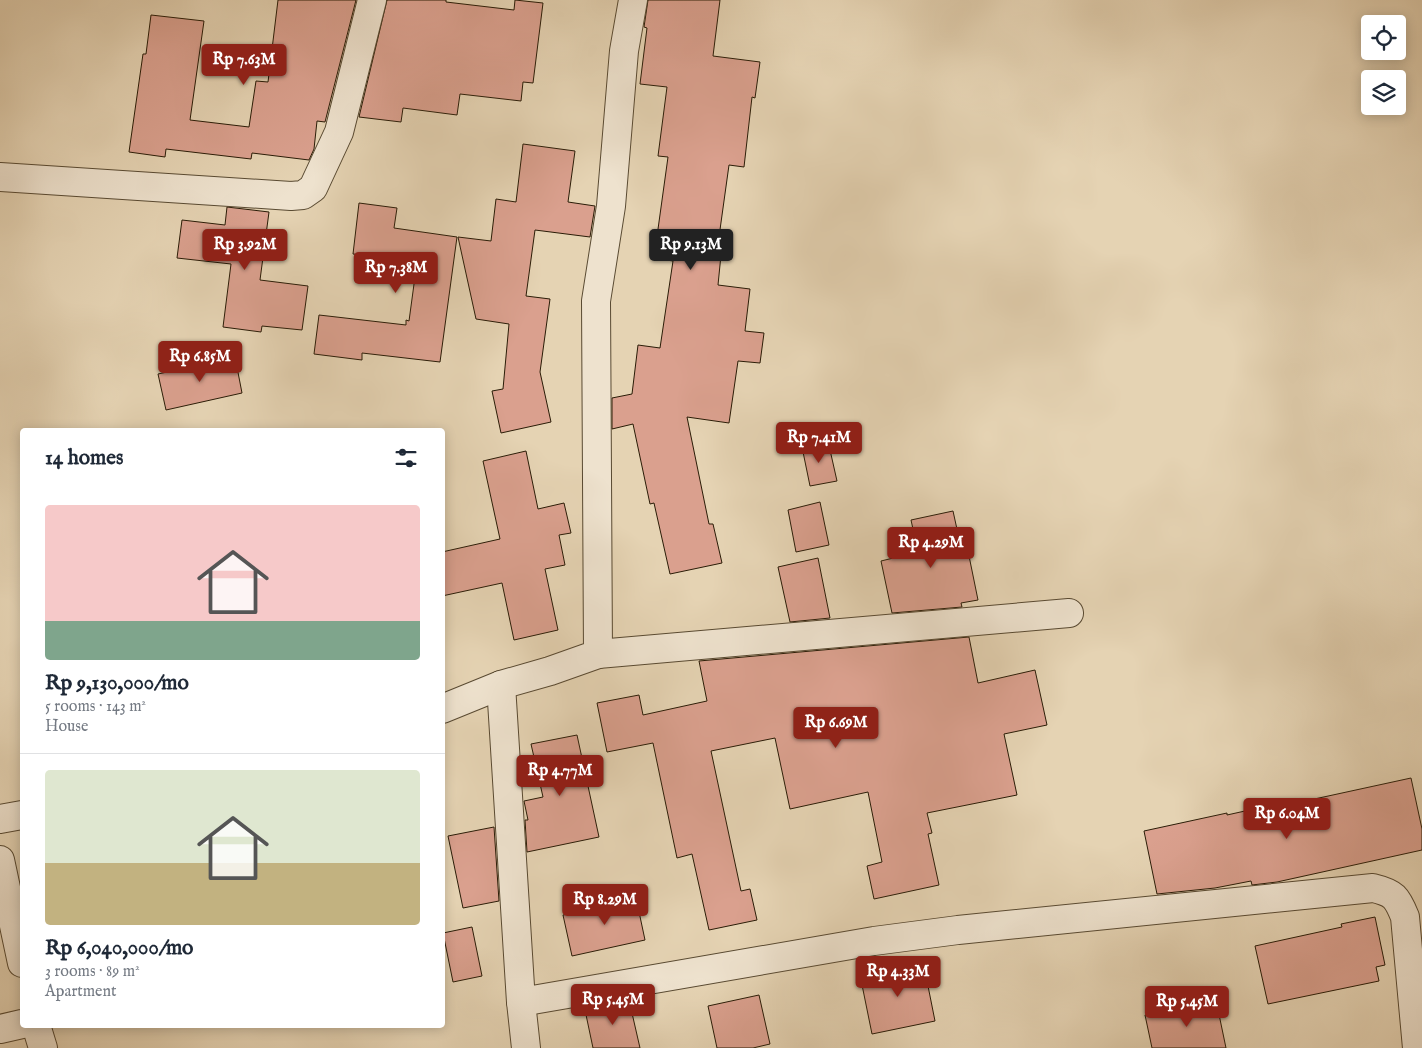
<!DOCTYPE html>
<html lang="en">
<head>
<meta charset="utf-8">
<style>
	:root { --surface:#fff; --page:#f6f6f7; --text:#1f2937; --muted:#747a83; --line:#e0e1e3; --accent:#8f2418 }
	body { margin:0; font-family:"IM FELL English",serif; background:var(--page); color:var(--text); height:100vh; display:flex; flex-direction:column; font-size:19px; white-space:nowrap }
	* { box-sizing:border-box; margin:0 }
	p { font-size:16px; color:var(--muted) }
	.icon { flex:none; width:28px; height:28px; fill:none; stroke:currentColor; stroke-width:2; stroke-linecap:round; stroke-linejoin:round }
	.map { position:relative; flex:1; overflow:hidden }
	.drawer { position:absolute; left:20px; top:428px; width:425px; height:600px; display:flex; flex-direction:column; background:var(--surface); border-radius:5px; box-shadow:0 2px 12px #0003 }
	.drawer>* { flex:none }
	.controls { position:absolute; left:1361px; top:15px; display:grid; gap:10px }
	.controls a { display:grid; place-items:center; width:45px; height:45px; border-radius:5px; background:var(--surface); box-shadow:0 2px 12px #0003; font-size:25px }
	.price { position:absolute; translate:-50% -42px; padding:0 11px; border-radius:5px; background:var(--accent); color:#fff; font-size:16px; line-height:32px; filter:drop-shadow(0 1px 2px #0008) }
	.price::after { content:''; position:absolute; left:50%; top:30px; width:15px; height:11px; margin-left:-8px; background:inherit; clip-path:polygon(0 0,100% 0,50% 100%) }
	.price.on { background:#222; color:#fff }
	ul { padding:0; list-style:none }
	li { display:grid; align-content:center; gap:10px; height:265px; padding:0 25px }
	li+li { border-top:1px solid var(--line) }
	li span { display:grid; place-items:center; height:155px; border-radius:5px; color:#555 }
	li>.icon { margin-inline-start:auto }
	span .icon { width:90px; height:90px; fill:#fffc; stroke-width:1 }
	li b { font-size:21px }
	h2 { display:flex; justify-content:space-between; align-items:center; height:60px; padding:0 25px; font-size:21px }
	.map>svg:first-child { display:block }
</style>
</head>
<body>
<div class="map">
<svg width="1422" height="1048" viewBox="0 0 1422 1048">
	<rect width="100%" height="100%" fill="#e5d3b3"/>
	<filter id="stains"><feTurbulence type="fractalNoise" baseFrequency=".004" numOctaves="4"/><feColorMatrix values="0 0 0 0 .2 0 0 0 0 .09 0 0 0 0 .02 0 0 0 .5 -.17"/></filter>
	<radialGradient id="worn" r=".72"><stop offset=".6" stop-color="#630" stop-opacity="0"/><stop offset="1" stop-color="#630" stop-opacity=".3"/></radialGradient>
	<!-- building -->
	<g fill="#daa08e" stroke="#2a1c07">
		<polygon points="278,0 356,0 325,122 317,121 314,149 309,160 252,153 251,159 166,149 165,157 129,152 143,54 146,54 151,15 204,21 190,120 249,127 256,81 268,82"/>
		<polygon points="387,0 446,0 446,2 514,10 515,0 543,3 533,83 523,82 521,101 460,94 457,115 403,108 401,122 359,117"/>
		<polygon points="648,0 720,0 713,56 760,62 755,98 752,97 744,167 729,165 718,244 722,245 718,285 750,289 745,331 764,333 760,363 738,361 729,423 687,417 709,524 713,524 722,563 670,574 654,503 650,504 633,424 612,429 612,398 632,394 638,345 660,348 673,261 654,258 668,157 658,156 667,87 640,84 647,28 644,27"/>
		<polygon points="523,144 575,151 568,202 595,206 590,237 535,230 526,296 550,299 540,372 551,422 501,433 492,391 503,389 509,324 476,319 458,237 491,241 496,199 516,202"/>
		<polygon points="359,203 397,208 394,228 457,237 440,362 362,353 362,360 314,354 319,315 406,325 406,320 409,321 417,262 353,254"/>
		<polygon points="227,207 269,212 260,280 308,286 302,330 262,326 261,332 223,327 231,264 177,258 182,220 225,225"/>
		<polygon points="235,357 242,393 166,410 158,374"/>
		<polygon points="828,441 837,481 810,486 802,447"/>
		<polygon points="526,451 538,509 564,503 571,533 559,535 565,565 545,569 558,630 514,640 502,583 442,596 442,552 500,539 483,461"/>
		<polygon points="820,502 829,545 796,552 788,510"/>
		<polygon points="953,511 962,552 968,551 978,600 961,603 962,607 892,613 881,561 918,552 911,520"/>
		<polygon points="818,558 830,618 790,622 778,567"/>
		<polygon points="969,637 978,683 1035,670 1047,725 1004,734 1017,795 927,813 932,833 928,834 939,885 874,899 867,866 882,862 868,792 790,809 775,738 711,751 741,891 750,889 757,920 709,930 692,854 677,858 653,743 607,752 597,703 639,695 643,715 707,701 699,661"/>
		<polygon points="577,735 599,837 527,852 525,820 528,820 524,801 543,797 531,744"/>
		<polygon points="1411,778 1422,829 1422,850 1277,882 1252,885 1251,881 1215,888 1157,894 1144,831 1227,813 1227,815 1272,805 1273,808"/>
		<polygon points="494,827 499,901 463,908 448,836"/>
		<polygon points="635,893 645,940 572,956 563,915 605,907 603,900"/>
		<polygon points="1375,917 1385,965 1376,967 1379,981 1268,1004 1255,946 1342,927 1341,924"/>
		<polygon points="472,927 482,976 453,982 443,933"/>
		<polygon points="923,961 935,1021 872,1034 860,975"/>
		<polygon points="759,995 770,1044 753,1048 717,1048 708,1006"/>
		<polygon points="629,1000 640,1048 593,1048 585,1010"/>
		<polygon points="1216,1000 1226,1048 1152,1048 1145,1015"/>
	</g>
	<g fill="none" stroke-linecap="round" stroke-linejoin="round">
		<!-- minor casing -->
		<g stroke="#594a32" stroke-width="30">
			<g id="minor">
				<polyline points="0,177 291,196 303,195 313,188 339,132 372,0"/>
				<polyline points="598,654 1069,613"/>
				<polyline points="501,685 521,1002 526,1048"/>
				<polyline points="442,709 501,685 550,671 598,654 596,301 611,206 624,51 633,0"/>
				<polyline points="0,819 22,815"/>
				<polyline points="0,860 22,963"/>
				<path d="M521 1002 874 941 958 930 1373 888C1394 893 1397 897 1405 917L1417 1048"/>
				<polyline points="36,1025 43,1048"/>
				<polyline points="0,1029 22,1024"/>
			</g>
		</g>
		<!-- minor -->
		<use href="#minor" stroke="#eee2ce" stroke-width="28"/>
	</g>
	<rect width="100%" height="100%" filter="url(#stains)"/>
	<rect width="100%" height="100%" fill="url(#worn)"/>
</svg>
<div class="controls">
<a><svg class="icon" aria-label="locate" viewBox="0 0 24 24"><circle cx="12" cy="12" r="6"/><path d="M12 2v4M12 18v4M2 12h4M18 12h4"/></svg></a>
<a><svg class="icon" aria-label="layers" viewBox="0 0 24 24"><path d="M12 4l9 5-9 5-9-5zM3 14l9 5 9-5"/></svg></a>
</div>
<b class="price" style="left:244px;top:86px">Rp 7.63M</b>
<b class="price" style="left:245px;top:271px">Rp 3.92M</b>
<b class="price on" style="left:691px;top:271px">Rp 9.13M</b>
<b class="price" style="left:396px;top:294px">Rp 7.38M</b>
<b class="price" style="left:200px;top:383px">Rp 6.85M</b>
<b class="price" style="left:819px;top:464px">Rp 7.41M</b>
<b class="price" style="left:931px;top:569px">Rp 4.29M</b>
<b class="price" style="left:836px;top:749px">Rp 6.69M</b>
<b class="price" style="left:560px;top:797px">Rp 4.77M</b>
<b class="price" style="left:1287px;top:840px">Rp 6.04M</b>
<b class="price" style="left:605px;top:926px">Rp 8.29M</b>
<b class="price" style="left:898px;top:998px">Rp 4.33M</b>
<b class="price" style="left:613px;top:1026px">Rp 5.45M</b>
<b class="price" style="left:1187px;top:1028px">Rp 5.45M</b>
<section class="drawer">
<h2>14 homes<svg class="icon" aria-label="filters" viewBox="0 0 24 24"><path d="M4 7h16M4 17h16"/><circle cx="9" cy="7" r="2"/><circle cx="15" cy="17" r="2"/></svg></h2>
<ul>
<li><span style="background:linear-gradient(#f6c9c9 75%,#7fa58c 0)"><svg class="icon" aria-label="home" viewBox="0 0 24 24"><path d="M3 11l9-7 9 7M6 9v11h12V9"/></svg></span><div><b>Rp 9,130,000/mo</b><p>5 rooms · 143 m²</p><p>House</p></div></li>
<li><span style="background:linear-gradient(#dfe7d0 60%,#c2b280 0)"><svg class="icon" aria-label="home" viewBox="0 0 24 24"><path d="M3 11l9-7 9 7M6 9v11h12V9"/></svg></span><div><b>Rp 6,040,000/mo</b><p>3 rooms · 89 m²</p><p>Apartment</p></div></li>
</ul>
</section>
</div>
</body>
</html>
